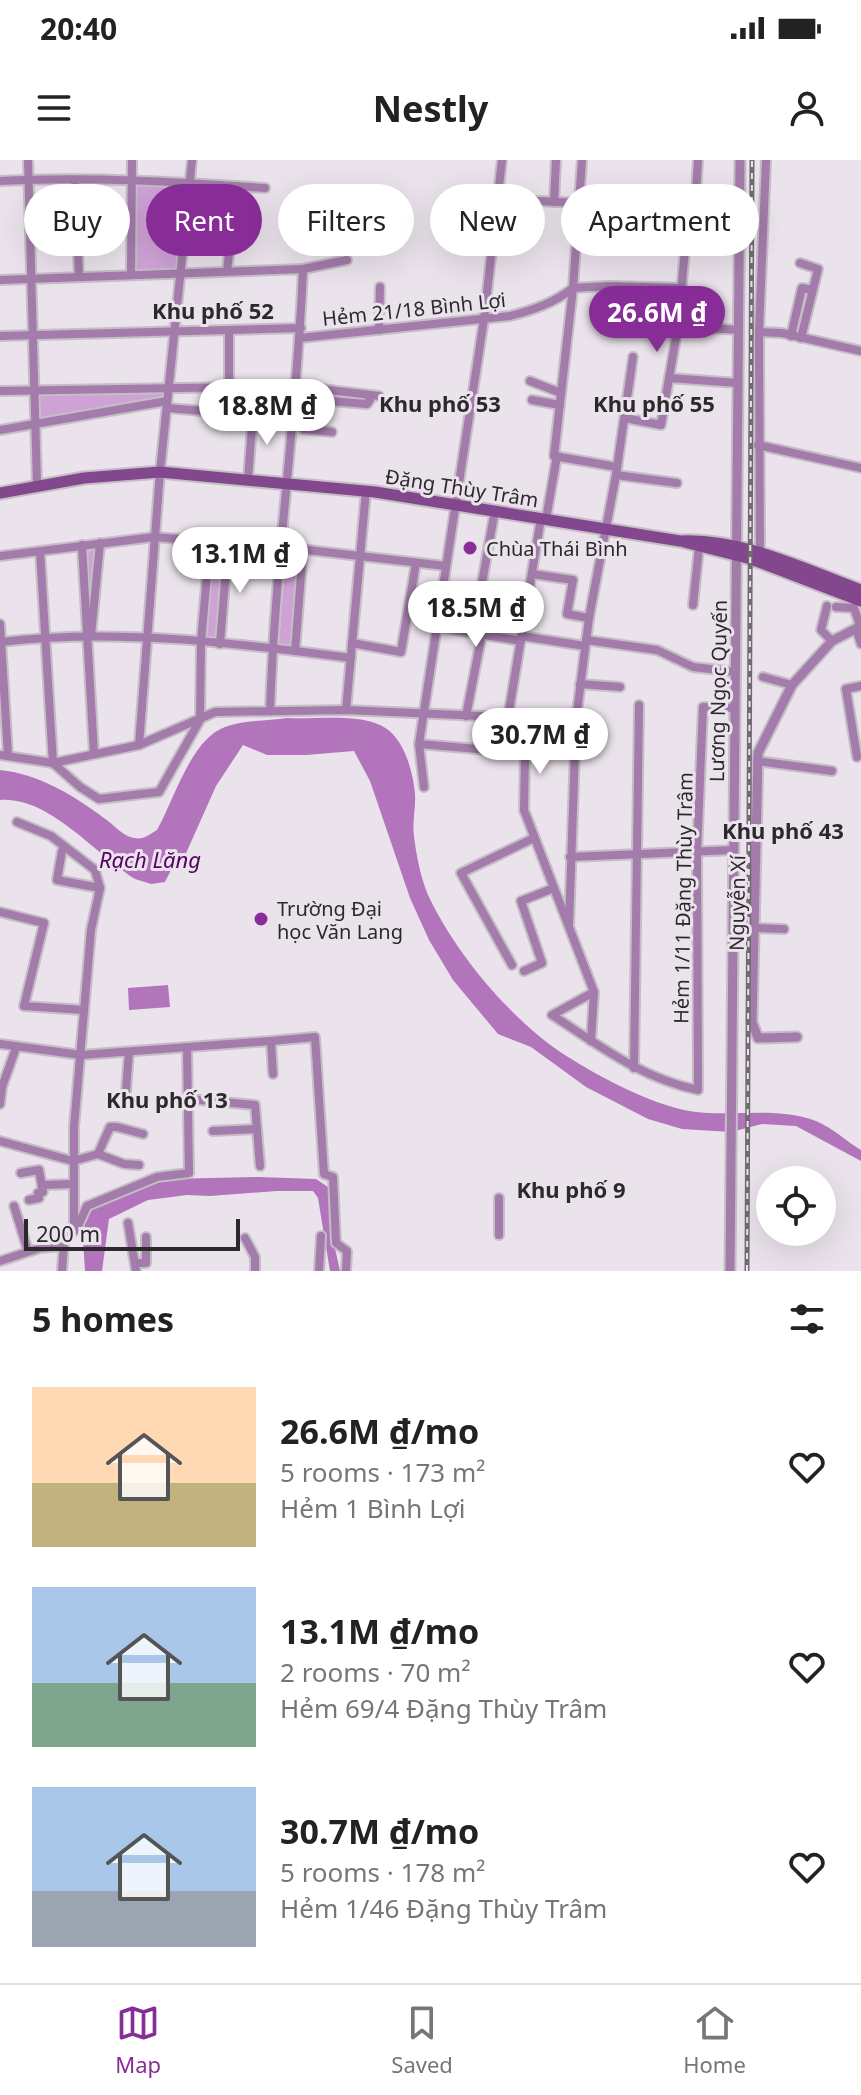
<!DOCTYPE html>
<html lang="en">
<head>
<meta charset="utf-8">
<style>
	:root { --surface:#fff; --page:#f2f2f2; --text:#222; --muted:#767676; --line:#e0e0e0; --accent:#882c97 }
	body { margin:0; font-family:"Noto Sans",sans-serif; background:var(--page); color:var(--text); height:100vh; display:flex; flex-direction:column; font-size:30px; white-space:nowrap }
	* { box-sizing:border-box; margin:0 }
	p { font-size:26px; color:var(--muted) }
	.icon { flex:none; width:44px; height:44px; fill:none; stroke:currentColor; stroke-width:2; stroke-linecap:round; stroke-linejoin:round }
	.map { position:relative; height:1111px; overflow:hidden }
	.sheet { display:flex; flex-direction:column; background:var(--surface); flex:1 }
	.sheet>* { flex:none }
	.hud { position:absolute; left:24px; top:24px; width:814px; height:72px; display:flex; gap:16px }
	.tools { position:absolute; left:756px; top:1006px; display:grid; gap:16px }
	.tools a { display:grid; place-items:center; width:80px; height:80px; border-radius:50%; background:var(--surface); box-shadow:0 8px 32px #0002; font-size:40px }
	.scale { position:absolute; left:24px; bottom:20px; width:216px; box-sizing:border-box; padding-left:8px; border:4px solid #2c292c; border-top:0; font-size:22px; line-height:28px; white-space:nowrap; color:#2c292c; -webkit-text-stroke:6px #ebe3ec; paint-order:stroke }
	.price { position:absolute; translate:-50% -68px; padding:0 18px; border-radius:28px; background:#fff; color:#222; font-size:26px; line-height:52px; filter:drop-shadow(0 2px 4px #0008) }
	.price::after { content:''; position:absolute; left:50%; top:48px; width:24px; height:18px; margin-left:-12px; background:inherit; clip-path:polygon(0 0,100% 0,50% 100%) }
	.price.on { background:var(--accent); color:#fff }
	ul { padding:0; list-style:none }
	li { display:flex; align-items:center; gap:24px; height:200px; padding:0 32px }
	li span { display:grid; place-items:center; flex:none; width:224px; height:160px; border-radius:0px; color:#555 }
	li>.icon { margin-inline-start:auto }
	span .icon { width:96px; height:96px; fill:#fffc; stroke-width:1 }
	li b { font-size:34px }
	h2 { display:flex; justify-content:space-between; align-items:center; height:96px; padding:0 32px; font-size:34px }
	.chip { padding:0 28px; border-radius:36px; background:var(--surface); box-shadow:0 8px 32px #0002; font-size:28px; line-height:72px }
	.chip.on { background:var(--accent); color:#fff }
	.status { display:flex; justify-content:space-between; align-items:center; height:56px; padding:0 40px; background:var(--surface); direction:ltr }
	.status svg { height:22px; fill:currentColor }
	header { display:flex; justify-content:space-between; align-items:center; height:104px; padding:0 32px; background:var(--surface); font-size:36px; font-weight:700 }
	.menu { display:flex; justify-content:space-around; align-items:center; height:112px; border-top:2px solid var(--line); background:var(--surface); font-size:22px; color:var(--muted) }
	.menu a { display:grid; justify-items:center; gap:4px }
	.menu .on { color:var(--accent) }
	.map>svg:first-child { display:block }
</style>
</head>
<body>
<div class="status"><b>20:40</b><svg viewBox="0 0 49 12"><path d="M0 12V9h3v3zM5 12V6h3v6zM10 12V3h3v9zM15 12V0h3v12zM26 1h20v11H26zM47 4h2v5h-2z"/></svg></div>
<header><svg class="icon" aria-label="menu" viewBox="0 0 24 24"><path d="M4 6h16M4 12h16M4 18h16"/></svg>Nestly<svg class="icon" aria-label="person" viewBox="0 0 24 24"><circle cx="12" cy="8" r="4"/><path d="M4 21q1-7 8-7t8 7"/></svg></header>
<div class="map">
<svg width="861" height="1111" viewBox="0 0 861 1111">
	<rect width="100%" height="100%" fill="#ebe3ec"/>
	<!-- green -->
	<g fill="#cfa2d6">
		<polygon points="138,25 184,26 186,29 176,111 139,111 135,108 136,28"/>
		<polygon points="163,232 163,237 159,240 43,259 40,256 39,237 43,234"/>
		<polygon points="217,386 224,389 217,478 214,480 207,477 214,390"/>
		<polygon points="91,388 95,392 89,453 86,395"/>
		<polygon points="289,390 298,391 300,395 292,485 290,488 281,487 279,483 286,394"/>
		<polygon points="444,434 479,440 472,472 438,466"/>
	</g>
	<!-- water -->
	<g fill="#b275bc">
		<path d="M287 558C316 560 363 552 387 569 405 582 413 612 415 634 416 648 412 662 414 676 416 694 421 719 428 735 454 790 501 847 549 884 583 909 643 941 684 950 728 959 774 945 816 961 833 968 846 981 861 990V1001L796 966 762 964 731 972 682 969 648 959 586 927 531 887 498 874 453 820 429 780 410 738 370 621 354 591 306 595H267L243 585 216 626 183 700 174 704 165 722 151 724 135 719C96 695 49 636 0 640V610C40 614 76 637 108 661 116 667 123 676 134 678 143 680 149 675 157 670 174 640 191 579 225 567 243 560 267 561 287 558Z"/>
		<polygon points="168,825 170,847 129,850 128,828"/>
		<polygon points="259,1017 316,1019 328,1027 334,1084 340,1111 330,1111 318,1038 313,1031 277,1031 210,1036 187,1035 148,1040 109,1059 102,1111 85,1111 82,1065 88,1052 100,1043 165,1019"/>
	</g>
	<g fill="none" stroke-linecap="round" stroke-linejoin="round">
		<!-- minor casing -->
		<g stroke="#c5bec6" stroke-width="12">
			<g id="minor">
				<polyline points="28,0 37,325"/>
				<polyline points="582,0 573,128 554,296 617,307"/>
				<path d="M0 21C88 16 178 22 265 28"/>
				<polyline points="75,21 79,117"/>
				<polyline points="498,39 579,43"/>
				<polyline points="554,42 556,0"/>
				<polyline points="800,103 818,109 801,178"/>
				<polyline points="227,111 237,26"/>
				<polyline points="131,115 132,0"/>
				<polyline points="0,120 303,109 347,100"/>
				<polyline points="573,128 609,126 681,128"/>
				<polyline points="678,166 739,170"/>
				<polyline points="229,170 229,225"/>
				<polyline points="379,170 380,127"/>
				<polyline points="759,172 782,173 861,191"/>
				<polyline points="0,176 301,168"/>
				<polyline points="791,176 802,128 812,130"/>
				<path d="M300 178 510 156C533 150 554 143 573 128"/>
				<polyline points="669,218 738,223"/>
				<polyline points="530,221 561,233"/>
				<polyline points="307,227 303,269 332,272"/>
				<polyline points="0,231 296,226 379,236"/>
				<polyline points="306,239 367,244 370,240 369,235"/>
				<polyline points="532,240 560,245"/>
				<polyline points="167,248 228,253"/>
				<polyline points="625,258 661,265 678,166 690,35 696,33 698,0"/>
				<polyline points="0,270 167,241"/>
				<polyline points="758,285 861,308"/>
				<polyline points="616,315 677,323"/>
				<polyline points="248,319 253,253"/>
				<polyline points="546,359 557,296"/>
				<polyline points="82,385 94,594"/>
				<polyline points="40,391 53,603"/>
				<polyline points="760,393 759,172 766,0"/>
				<polyline points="0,396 154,377 282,387 446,406"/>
				<polyline points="532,414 573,420 567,454 589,458"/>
				<polyline points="693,445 699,388"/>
				<polyline points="827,446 821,470 832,481"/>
				<polyline points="836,447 854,448 860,466"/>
				<polyline points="0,464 8,595"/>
				<polyline points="437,467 521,481"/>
				<polyline points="856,468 861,484"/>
				<polyline points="473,473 495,350"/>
				<polyline points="91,475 100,383"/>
				<polyline points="521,476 585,486"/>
				<polyline points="586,480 657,490 693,507 736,512"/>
				<path d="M1 482C117 468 235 483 351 498"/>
				<polyline points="352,483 401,492 416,403"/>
				<polyline points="220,484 228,383"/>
				<polyline points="295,491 303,390"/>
				<polyline points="763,517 792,525"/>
				<polyline points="580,524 620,527"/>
				<path d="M270 550C275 403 297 257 303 109"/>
				<polyline points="346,550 366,331"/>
				<polyline points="466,556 482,474"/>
				<polyline points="508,557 541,358"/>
				<polyline points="200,559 201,482 210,381"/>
				<polyline points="419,584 525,593 524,650 594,832 591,881"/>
				<polyline points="139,585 160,312 192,0"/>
				<polyline points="525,593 529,558"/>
				<polyline points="0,595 53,603 139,585 215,552 346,550 576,560"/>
				<polyline points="857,597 846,529 861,526"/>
				<polyline points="757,601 832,611"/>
				<polyline points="53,603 80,627 99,639 159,632 200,560"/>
				<polyline points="424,627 419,584 484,159 502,0"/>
				<polyline points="17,662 51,676 95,710 100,728 91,770 74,967 74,1071"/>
				<polyline points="62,691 57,720 100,728"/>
				<polyline points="570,697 734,690"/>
				<polyline points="0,752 44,763 24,846 84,850"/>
				<polyline points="569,766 576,560 589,458 616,315 633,197"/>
				<polyline points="754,768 784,769"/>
				<polyline points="512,805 461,713 534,678"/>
				<polyline points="524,811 542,803 521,741 554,728"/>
				<path d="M594 832 552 855C600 886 641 918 698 930L697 692 703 547 735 548"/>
				<polyline points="0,884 81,895 271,881"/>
				<polyline points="634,908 639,545"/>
				<polyline points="273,914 271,881 315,877 324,1014 333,1017 336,1083 347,1091 346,1111"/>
				<polyline points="126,931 129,892"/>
				<polyline points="188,939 255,945 260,1006"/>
				<polyline points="0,944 2,927 16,888"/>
				<polyline points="213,971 257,969"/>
				<polyline points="0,981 73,1001 98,994 110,967 117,967 143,974"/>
				<polyline points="98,994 124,1004 139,1005"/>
				<polyline points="21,1013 39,1010 43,1032 38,1033 39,1038 29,1040"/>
				<polyline points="42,1025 73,1024"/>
				<polyline points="14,1046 28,1091"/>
				<polyline points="128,1063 136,1111"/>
				<polyline points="499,1075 499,1038"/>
				<polyline points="245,1078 255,1097 255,1111"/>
				<polyline points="0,1101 40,1088 63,1086"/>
				<polyline points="135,1103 146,1103 146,1077"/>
				<polyline points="62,1111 64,1082 78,1066 87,1046 157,1017 189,1013 187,888"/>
				<polyline points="319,1111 321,1076"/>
			</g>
		</g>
		<!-- tertiary casing -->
		<g stroke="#c5bec6" stroke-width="13">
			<g id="tertiary">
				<polyline points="797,877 758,878 752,862 758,593 792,525 832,481 861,466"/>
				<polyline points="730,1111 740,0"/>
			</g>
		</g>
		<!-- secondary casing -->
		<g stroke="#c5bec6" stroke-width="15">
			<g id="secondary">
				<path d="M0 333 84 318 160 312 375 332 680 381C742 378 804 409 861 430"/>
				<polyline points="684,382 751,399 861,441"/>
			</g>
		</g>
		<!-- minor -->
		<use href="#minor" stroke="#a47cab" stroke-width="8"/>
		<!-- tertiary -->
		<use href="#tertiary" stroke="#a47cab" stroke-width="9"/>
		<!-- secondary -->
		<use href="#secondary" stroke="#82478c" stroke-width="11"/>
		<!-- rail casing -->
		<g stroke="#706b70" stroke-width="5">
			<polyline id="rail" points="747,1111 752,0"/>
		</g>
		<!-- rail -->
		<use href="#rail" stroke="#ebe3ec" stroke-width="2" stroke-dasharray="6" stroke-linecap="butt"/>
	</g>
	<!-- markers -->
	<g fill="#882c97" stroke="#ebe3ec" stroke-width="3">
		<circle cx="470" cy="388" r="8"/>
		<circle cx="261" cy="759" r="8"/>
	</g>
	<g text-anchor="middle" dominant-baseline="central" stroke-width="6" stroke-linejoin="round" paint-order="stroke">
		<!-- street labels -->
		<g font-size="20" fill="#2c292c" stroke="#ebe3ec">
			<text transform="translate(414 149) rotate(-6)">Hẻm 21/18 Bình Lợi</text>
			<text transform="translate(462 328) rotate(9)">Đặng Thùy Trâm</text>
			<text transform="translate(718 531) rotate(-89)">Lương Ngọc Quyến</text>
			<text transform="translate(683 738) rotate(-89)">Hẻm 1/11 Đặng Thùy Trâm</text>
			<text transform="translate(737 743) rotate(-89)">Nguyễn Xí</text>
		</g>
		<!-- poi labels -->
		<g font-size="20" fill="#2c292c" stroke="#ebe3ec" text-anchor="start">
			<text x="486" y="388">Chùa Thái Bình</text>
			<text x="277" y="748">Trường Đại<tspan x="277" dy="23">học Văn Lang</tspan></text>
		</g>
		<!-- neighbourhood labels -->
		<g font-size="22" font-weight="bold" fill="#2c292c" stroke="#ebe3ec">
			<text x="213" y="150">Khu phố 52</text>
			<text x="440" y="243">Khu phố 53</text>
			<text x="654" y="243">Khu phố 55</text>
			<text x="783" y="670">Khu phố 43</text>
			<text x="167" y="939">Khu phố 13</text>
			<text x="571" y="1029">Khu phố 9</text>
		</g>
		<!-- water labels -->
		<g font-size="22" font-style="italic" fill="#550361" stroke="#ebe3ec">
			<text x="150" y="699">Rạch Lăng</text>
		</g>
	</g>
</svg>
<div class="tools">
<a><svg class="icon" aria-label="locate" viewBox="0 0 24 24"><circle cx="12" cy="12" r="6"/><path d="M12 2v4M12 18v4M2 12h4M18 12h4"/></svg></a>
</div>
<div class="scale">200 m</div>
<b class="price on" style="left:657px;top:194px">26.6M ₫</b>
<b class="price" style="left:267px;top:287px">18.8M ₫</b>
<b class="price" style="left:240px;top:435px">13.1M ₫</b>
<b class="price" style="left:476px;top:489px">18.5M ₫</b>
<b class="price" style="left:540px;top:616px">30.7M ₫</b>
<div class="hud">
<a class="chip">Buy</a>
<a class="chip on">Rent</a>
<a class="chip">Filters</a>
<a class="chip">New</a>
<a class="chip">Apartment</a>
</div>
</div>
<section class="sheet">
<h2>5 homes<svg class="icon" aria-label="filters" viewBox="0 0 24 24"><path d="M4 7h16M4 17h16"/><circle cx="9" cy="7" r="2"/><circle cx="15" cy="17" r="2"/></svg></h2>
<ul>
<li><span style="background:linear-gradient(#ffd9b3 60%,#c2b280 0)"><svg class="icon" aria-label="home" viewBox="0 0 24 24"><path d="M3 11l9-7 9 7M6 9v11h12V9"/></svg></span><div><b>26.6M ₫/mo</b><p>5 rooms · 173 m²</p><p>Hẻm 1 Bình Lợi</p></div><svg class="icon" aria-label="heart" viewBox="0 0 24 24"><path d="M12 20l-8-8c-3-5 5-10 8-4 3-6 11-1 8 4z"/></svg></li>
<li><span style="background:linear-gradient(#a9c7e8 60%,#7fa58c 0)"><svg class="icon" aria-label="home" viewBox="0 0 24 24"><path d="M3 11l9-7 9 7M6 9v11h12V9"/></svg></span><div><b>13.1M ₫/mo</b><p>2 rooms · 70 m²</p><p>Hẻm 69/4 Đặng Thùy Trâm</p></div><svg class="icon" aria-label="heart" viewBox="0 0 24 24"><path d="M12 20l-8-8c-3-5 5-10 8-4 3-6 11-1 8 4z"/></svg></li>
<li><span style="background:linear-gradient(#a9c7e8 65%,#9aa5b1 0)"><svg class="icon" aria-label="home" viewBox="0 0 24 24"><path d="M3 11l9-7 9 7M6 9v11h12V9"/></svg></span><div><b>30.7M ₫/mo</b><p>5 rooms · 178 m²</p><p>Hẻm 1/46 Đặng Thùy Trâm</p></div><svg class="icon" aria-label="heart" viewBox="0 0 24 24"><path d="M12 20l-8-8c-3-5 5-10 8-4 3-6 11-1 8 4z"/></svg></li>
</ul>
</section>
<nav class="menu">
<a class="on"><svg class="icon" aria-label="map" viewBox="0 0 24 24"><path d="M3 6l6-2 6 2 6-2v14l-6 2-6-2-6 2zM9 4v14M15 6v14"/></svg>Map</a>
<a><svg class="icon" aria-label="saved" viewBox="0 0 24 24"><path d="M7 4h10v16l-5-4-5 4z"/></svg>Saved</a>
<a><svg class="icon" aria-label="home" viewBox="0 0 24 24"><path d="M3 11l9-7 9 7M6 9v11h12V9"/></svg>Home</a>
</nav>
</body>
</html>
